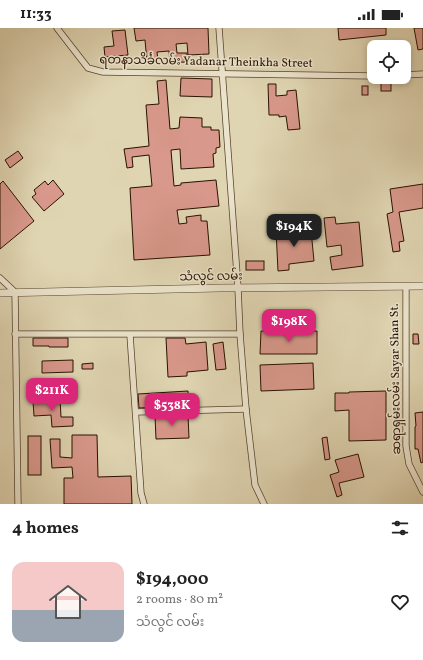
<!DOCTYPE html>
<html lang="en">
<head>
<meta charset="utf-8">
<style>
	:root { --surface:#fff; --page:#f6f6f6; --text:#222; --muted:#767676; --line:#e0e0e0; --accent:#db2777 }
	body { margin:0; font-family:Vollkorn,"Noto Sans Myanmar",serif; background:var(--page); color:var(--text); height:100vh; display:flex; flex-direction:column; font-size:15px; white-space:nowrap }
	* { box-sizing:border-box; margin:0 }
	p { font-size:13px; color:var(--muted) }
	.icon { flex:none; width:22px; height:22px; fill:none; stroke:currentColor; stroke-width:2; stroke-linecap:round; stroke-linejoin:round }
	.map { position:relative; height:476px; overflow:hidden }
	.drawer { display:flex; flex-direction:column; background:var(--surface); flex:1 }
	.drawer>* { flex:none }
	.fabs { position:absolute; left:367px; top:12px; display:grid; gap:8px }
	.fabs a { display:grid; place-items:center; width:44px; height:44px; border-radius:8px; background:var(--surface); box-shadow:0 2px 6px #0003; font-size:20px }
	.price { position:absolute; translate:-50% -34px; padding:0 9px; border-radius:8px; background:var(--accent); color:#fff; font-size:13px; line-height:26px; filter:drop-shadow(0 1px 2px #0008) }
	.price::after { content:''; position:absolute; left:50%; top:24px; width:12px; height:9px; margin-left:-6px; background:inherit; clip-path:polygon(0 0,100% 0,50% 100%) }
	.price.selected { background:#222; color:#fff }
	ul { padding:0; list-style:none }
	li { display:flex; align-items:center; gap:12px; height:100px; padding:0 12px }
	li+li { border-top:1px solid var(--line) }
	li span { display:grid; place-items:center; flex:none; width:112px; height:80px; border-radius:12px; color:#555 }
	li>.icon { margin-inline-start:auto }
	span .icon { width:48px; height:48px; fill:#fffc; stroke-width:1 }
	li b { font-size:17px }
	h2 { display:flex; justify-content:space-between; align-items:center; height:48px; padding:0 12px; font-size:17px }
	.status { display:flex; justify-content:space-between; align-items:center; height:28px; padding:0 20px; background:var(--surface); direction:ltr }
	.status svg { height:11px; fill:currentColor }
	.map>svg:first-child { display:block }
</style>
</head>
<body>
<div class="status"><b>11:33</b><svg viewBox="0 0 49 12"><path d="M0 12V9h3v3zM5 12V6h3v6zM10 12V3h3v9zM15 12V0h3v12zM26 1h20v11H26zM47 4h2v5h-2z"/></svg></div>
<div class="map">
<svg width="423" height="476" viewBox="0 0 423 476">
	<rect width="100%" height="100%" fill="#e0d5b2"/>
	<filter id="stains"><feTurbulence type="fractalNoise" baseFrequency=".005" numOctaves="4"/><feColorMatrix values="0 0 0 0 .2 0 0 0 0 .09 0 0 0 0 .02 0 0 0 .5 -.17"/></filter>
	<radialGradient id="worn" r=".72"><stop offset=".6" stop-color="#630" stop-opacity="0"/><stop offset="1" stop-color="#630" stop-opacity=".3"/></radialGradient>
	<!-- building -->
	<g fill="#d8988b" stroke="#291100">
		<polygon points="134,0 208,0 209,26 188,27 187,15 176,16 177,25 187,25 187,32 185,32 185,34 170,35 169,23 157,24 158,32 147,34 145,12 136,13"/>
		<polygon points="338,0 386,0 386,7 339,12"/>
		<polygon points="414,0 423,0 423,21 418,22"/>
		<polygon points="125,2 128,27 105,29 104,19 114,18 112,3"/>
		<polygon points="181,50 212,51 212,69 180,68"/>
		<polygon points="166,52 170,101 179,100 180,89 202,90 202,99 211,99 211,102 219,102 220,119 216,120 216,125 213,126 214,139 181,141 180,121 171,122 174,158 181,157 181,155 216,152 219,178 177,182 179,196 187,195 186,189 201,187 201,193 207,193 210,227 134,232 130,160 152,158 149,127 132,129 133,139 127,140 124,121 149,118 146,77 159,76 157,53"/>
		<rect x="381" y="55" width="10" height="8"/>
		<polygon points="268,56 276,56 276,68 287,67 287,63 296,62 300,101 288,102 286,88 279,89 279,87 269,87"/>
		<rect x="362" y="58" width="6" height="9"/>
		<polygon points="18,123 23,130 10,140 5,132"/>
		<polygon points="53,152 64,166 44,183 32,169 36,166 34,162 45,153 48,157"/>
		<polygon points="3,153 34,193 0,221 0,156"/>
		<polygon points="423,156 423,180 399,184 404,213 399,214 400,223 393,224 387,186 393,184 390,161"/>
		<polygon points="335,189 336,196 359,194 363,238 332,242 330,229 342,227 341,217 327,219 324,190"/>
		<polygon points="276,202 287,202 287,204 311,202 314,233 289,236 289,242 278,243"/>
		<rect x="246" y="233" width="18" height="9"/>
		<polygon points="261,303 317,303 317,326 260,326"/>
		<polygon points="413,306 418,306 419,316 413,316"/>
		<polygon points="33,310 68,310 68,319 49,319 49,318 33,318"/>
		<polygon points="166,310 185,310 186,316 206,314 208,342 187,344 187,348 168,349"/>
		<polygon points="223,314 226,341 216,342 213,316"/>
		<polygon points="73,332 73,344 42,345 42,333"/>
		<polygon points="93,335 93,341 82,341 82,336"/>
		<polygon points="313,335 314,361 261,363 260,337"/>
		<polygon points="188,363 189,378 139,380 138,366"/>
		<polygon points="386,363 386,412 349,413 349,382 335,383 335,365 349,365 349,364"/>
		<polygon points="60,371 61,389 73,389 73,398 52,399 51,387 34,388 33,373"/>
		<polygon points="423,384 423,434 421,435 418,421 415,421 415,399 416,398 415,385"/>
		<polygon points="188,387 189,410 156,411 155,388"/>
		<polygon points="72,407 97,407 98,449 131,448 132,476 64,476 64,450 73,450 72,439 52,440 50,411 60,411 60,429 72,430"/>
		<rect x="28" y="408" width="13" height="39"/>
		<polygon points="327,409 330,431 325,432 322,410"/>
		<polygon points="358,426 364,449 339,455 342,467 337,469 330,447 339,444 335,432"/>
	</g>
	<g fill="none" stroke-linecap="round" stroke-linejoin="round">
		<!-- minor casing -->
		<g stroke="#57422c" stroke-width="7">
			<g id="minor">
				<polyline points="57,0 88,40 103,44 374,48"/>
				<polyline points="219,0 238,260 240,306 246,381 255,457 264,476"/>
				<polyline points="404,47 423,46"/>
				<polyline points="0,250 15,264 18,476"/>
				<polyline points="406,259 406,418 409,436 423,464"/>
				<polyline points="15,306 240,306"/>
				<polyline points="130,307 141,465 144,476"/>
				<polyline points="136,384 246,381"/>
			</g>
		</g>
		<!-- tertiary casing -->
		<g stroke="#57422c" stroke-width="8">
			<polyline id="tertiary" points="0,265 219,260 423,258"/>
		</g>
		<!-- minor -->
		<use href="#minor" stroke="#ebe4cd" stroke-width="5.5"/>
		<!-- tertiary -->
		<use href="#tertiary" stroke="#ebe4cd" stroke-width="7"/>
	</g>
	<g text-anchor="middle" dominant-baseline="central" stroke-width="3" stroke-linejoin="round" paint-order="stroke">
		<!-- street labels -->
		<g font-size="12" fill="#291100" stroke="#ebe4cd">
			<text transform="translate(206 34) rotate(1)">ရတနာသိင်္ခလမ်း Yadanar Theinkha Street</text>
			<text transform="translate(211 249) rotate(-1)">သံလွင် လမ်း</text>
			<text transform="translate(396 351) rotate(-91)">ဆရာရှမ်းလမ်း Sayar Shan St.</text>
		</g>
	</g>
	<rect width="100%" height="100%" filter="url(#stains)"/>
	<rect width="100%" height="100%" fill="url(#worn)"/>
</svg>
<div class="fabs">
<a><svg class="icon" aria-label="locate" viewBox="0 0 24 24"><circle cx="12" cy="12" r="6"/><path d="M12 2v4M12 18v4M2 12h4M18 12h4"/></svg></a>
</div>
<b class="price selected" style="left:294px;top:220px">$194K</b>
<b class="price" style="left:289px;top:315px">$198K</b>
<b class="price" style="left:52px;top:384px">$211K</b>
<b class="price" style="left:172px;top:399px">$538K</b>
</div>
<section class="drawer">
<h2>4 homes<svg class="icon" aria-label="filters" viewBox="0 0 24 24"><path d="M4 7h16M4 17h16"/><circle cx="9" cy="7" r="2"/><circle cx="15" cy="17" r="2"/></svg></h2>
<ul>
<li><span style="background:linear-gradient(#f6c9c9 60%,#9aa5b1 0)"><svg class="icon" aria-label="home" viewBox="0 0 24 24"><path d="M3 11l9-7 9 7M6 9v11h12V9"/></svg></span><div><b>$194,000</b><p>2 rooms · 80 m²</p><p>သံလွင် လမ်း</p></div><svg class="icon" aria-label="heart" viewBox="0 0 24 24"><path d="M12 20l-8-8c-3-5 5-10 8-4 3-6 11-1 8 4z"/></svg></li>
</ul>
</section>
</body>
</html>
